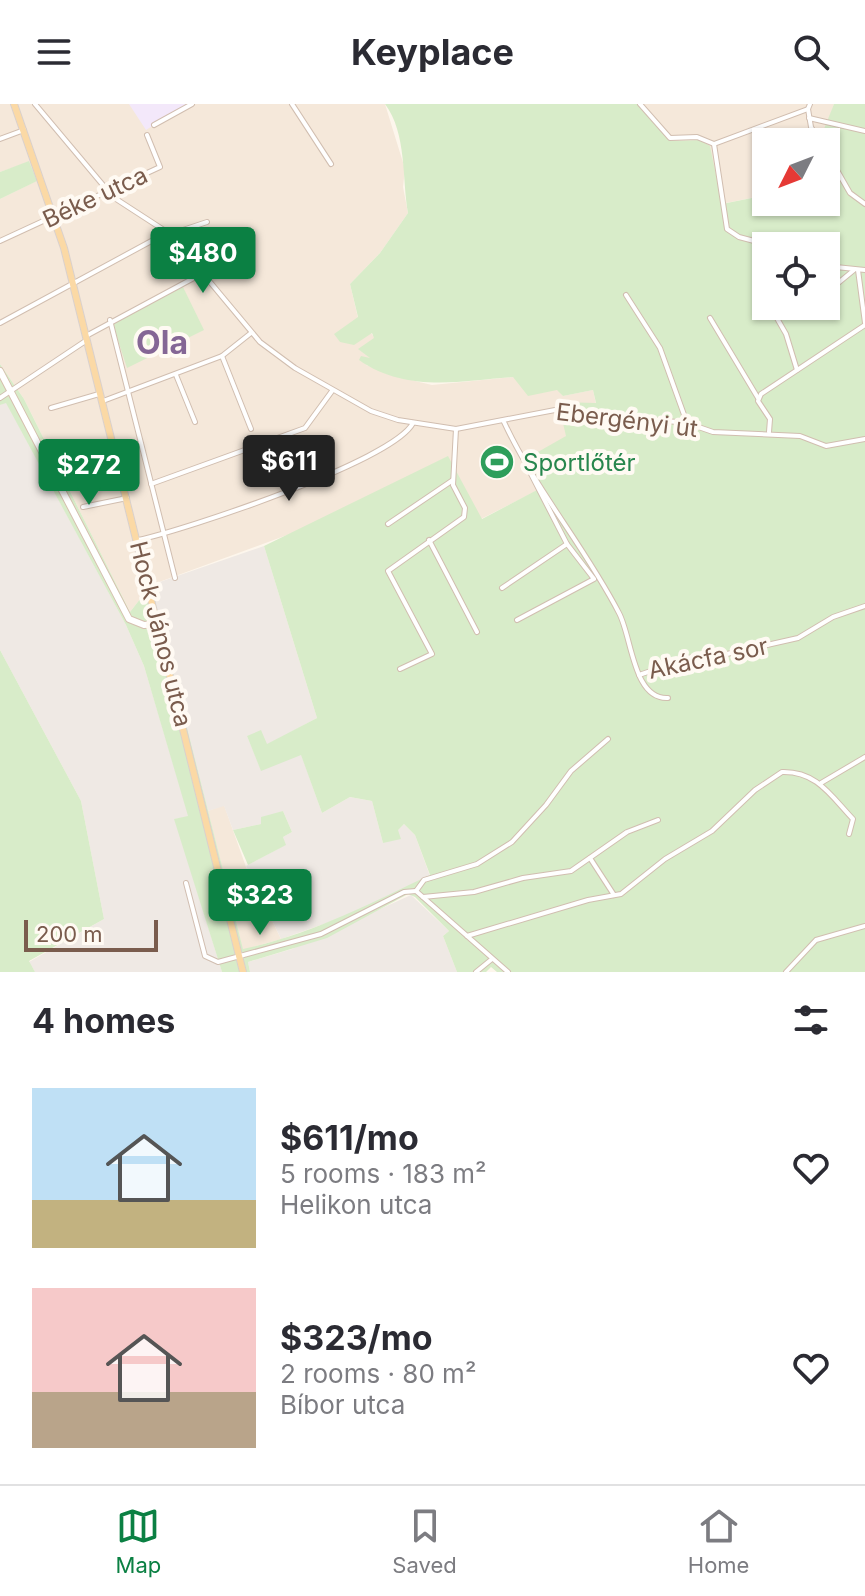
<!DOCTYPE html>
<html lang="en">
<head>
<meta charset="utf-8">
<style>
	:root { --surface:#fff; --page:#f2f2f3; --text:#2b2b33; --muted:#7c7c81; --line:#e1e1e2; --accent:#0b8043 }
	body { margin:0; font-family:Inter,sans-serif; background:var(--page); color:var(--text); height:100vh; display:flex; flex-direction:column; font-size:30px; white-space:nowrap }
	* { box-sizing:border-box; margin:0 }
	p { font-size:26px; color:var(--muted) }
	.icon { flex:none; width:44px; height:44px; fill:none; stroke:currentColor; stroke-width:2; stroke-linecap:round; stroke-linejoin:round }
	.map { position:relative; height:868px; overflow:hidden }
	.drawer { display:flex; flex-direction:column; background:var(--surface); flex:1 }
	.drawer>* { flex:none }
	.needle { width:52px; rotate:228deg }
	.buttons { position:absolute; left:752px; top:24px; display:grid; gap:16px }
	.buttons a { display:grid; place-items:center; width:88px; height:88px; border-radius:0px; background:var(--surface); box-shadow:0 2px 6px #0004; font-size:40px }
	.scale { position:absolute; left:24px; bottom:20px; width:134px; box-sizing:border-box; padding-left:8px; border:4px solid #7a5c4d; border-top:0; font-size:22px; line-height:28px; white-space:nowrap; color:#7a5c4d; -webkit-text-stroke:6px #fffaf3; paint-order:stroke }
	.price { position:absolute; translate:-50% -68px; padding:0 18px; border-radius:8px; background:var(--accent); color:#fff; font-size:26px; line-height:52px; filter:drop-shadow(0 2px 4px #0008) }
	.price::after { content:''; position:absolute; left:50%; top:48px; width:24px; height:18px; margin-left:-12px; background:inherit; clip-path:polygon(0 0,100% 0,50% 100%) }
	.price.current { background:#222; color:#fff }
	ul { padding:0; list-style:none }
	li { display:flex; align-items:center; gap:24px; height:200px; padding:0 32px }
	li span { display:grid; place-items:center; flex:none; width:224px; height:160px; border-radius:0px; color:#555 }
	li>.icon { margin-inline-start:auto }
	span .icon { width:96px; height:96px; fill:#fffc; stroke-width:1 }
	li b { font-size:34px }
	h2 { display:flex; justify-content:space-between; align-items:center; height:96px; padding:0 32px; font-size:34px }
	header { display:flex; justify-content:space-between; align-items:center; height:104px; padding:0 32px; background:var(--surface); font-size:36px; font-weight:700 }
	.tab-bar { display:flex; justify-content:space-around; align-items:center; height:112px; border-top:2px solid var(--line); background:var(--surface); font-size:22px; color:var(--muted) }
	.tab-bar a { display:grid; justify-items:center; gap:4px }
	.tab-bar .current { color:var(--accent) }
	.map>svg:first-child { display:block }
</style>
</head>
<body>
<header><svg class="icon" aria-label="menu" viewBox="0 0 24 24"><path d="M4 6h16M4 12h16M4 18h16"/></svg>Keyplace<svg class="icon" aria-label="search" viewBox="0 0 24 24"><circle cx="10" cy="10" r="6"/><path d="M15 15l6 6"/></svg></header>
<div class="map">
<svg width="865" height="868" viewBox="0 0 865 868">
	<rect width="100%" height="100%" fill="#fdf6ec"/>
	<!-- residential -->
	<g fill="#f5e8da">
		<polygon points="0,0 385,0 405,65 403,83 408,109 380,149 350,180 358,214 335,230 371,229 383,245 366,261 415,277 432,281 513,273 558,286 563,292 593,286 596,300 577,299 566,332 538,386 481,415 447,353 298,427 151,481 130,508 24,295 0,260 0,95 36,77 29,58 0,68"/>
		<polygon points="638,0 834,0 821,38 766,38 766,91 721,100 700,36 671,37"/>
		<polygon points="224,701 246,763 281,835 243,846 208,707"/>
	</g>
	<!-- industrial -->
	<g fill="#efe9e4">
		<polygon points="6,298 126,521 144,562 189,713 175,715 222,868 35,868 29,858 104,815 81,697 0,546 0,301"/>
		<polygon points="264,442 317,614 267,641 247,632 261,666 301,650 322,709 350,693 372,697 383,739 404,720 415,731 430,772 361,807 281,835 246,762 285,741 283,733 292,728 283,707 261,720 233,726 224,702 208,707 151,481"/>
		<polygon points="411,791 449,827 443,832 457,868 250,868 248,858 292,845"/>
	</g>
	<!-- education -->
	<polygon fill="#f3e8fa" points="129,0 187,0 146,26"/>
	<!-- green -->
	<g fill="#d8ecc9" fill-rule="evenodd">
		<path d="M385 0H638L671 37 700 36 710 42 722 100 766 91V98H826L829 77 826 38 820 35 834 0H865V868H497L491 863 486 868H457L443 832 449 827 415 793 408 790 327 834 248 858 250 868H222L174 715 188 712 144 562 126 521 6 299 0 301V260L24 295 130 508 151 481 243 845C312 830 367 801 430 771L415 731 404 720 398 726 401 735 383 739 372 697 350 693 322 709 301 651 261 667 247 632 261 626 267 640 317 614 264 442 448 352 482 415 537 386 522 357 566 332 558 298 596 299 593 286 563 292 557 286 528 292 513 273C460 277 406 289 359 256L361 252 370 254 358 245 374 234 372 229 354 241 340 238 334 230 358 213 350 180 380 149 408 109C402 76 407 29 385 0ZM766 142H826V202H766Z"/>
		<polygon points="29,57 37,77 0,95 0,68"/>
		<polygon points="183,183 204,226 127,264 112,218"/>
		<polygon points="0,546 81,697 104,815 29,857 35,868 0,868"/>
		<polygon points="283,707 292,728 283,733 286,741 248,761 233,726 261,720 261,713"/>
	</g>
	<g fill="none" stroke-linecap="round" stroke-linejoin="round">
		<!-- street casing -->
		<g stroke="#d1beb0" stroke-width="6">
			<g id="street">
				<polyline points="35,0 113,93 170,130 260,238 295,264 371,307 398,316 456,325 555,306 687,319 713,328 800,332 826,342 865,335"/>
				<polyline points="292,0 331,60"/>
				<polyline points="640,0 670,34 697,33 714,40 808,5 810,0"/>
				<polyline points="808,5 811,23 820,38"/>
				<polyline points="809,14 865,27"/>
				<polyline points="154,21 192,0"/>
				<polyline points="0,35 24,26"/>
				<polyline points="714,40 727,125 739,133 773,142"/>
				<polyline points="826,47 850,89 865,100"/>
				<polyline points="171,130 207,118"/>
				<polyline points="0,137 160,63 147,31"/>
				<polyline points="826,162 865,166"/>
				<polyline points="858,166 865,219"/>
				<polyline points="766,173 758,180 766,195"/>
				<polyline points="826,189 854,166"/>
				<polyline points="626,191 660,244 687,319"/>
				<polyline points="770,202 786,230 797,266"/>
				<polyline points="710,214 758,294"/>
				<polyline points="110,216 175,474"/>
				<polyline points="0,219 168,128"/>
				<polyline points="86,232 203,169"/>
				<polyline points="222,252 251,325"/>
				<polyline points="176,271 195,318"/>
				<polyline points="0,294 87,236"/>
				<polyline points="103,297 222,252 251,229"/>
				<polyline points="51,304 99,290"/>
				<path d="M504 318C535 385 585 443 619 509 632 533 633 596 668 594"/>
				<polyline points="769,328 770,315 758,297 761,290 865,221"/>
				<polyline points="58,356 114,344"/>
				<polyline points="151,380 305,324 332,287"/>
				<polyline points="83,403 127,394"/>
				<polyline points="388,420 453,376"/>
				<path d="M138 436C185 426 393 357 413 319"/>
				<polyline points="429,436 477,528"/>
				<polyline points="502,484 567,440"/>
				<polyline points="517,516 594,475 567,440 531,370"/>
				<polyline points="400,565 432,550 388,467 464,413 465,404 453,381 456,325"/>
				<polyline points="639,571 695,552 718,552 798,534 833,513 865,502"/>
				<polyline points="821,679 865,653"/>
				<polyline points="590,754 614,791"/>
				<polyline points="186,779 205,852 218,858 321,830 404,788 416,787"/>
				<polyline points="416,787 424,776 477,760 512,738 546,701 571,667 608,635"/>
				<polyline points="416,787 508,868"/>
				<polyline points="423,793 474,788 523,774 571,767 627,728 658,716"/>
				<path d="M467 832 588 796 621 790 665 755 712 727 755 686 782 668C817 667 831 692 853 715L849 730"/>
				<polyline points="476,868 492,855"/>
				<polyline points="786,868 816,836 865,822"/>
			</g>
		</g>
		<!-- secondary casing -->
		<g stroke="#d6c0b0" stroke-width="8">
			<polyline id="secondary" points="0,267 129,515 144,521 158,520"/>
		</g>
		<!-- primary casing -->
		<g stroke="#dad1cd" stroke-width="8">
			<polyline id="primary" points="14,0 64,144 243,868"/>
		</g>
		<!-- street -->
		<use href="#street" stroke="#fff" stroke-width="4"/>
		<!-- secondary -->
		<use href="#secondary" stroke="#fff" stroke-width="6"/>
		<!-- primary -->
		<use href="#primary" stroke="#fbd9a5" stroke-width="6"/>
	</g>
	<!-- icons -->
	<defs>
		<g id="stadium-disc" transform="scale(1.8)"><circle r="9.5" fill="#2e9e5b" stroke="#fffaf3"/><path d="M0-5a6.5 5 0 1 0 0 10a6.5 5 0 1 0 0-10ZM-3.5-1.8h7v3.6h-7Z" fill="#fff"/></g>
	</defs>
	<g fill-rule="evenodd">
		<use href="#stadium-disc" x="497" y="358"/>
	</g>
	<g text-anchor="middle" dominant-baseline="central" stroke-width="8" stroke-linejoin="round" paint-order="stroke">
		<!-- street labels -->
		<g font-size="24" fill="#7a5c4d" stroke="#fffaf3">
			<text transform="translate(95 93) rotate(-25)">Béke utca</text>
			<text transform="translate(627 316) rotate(7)">Ebergényi út</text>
			<text transform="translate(161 530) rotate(76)">Hock János utca</text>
			<text transform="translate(708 554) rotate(-12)">Akácfa sor</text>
		</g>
		<!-- leisure labels -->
		<g font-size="24" fill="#27864d" stroke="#fffaf3" text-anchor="start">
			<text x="523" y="358">Sportlőtér</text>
		</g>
		<!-- district labels -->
		<g font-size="32" font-weight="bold" fill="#846695" stroke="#fffaf3">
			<text x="162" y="238">Ola</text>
		</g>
	</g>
</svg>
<div class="buttons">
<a><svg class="needle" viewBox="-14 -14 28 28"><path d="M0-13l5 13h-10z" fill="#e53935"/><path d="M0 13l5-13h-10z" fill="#7c7c81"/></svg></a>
<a><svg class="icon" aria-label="locate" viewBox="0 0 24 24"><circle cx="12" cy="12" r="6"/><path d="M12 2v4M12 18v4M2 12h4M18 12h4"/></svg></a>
</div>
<div class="scale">200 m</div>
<b class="price" style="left:203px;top:191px">$480</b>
<b class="price current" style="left:289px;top:399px">$611</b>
<b class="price" style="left:89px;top:403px">$272</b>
<b class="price" style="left:260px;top:833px">$323</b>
</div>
<section class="drawer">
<h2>4 homes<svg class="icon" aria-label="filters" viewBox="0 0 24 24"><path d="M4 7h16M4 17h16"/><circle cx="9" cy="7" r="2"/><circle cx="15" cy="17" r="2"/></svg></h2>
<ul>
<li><span style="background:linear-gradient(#bfe0f5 70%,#c2b280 0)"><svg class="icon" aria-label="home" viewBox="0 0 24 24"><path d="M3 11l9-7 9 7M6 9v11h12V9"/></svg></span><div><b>$611/mo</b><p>5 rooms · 183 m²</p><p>Helikon utca</p></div><svg class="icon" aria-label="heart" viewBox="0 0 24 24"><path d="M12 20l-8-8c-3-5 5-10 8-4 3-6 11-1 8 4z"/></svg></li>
<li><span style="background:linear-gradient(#f6c9c9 65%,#b9a48a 0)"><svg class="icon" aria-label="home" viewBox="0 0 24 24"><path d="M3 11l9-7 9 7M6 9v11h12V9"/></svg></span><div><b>$323/mo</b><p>2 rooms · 80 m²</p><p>Bíbor utca</p></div><svg class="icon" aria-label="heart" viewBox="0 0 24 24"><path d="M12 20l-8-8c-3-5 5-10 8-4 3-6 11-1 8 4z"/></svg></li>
</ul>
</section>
<nav class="tab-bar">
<a class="current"><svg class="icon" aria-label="map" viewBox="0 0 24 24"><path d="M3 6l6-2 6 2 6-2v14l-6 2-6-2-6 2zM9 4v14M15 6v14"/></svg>Map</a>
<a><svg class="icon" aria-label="saved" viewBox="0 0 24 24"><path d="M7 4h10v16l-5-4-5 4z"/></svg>Saved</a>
<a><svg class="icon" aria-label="home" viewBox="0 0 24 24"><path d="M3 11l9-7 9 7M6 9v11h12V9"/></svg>Home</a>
</nav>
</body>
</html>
